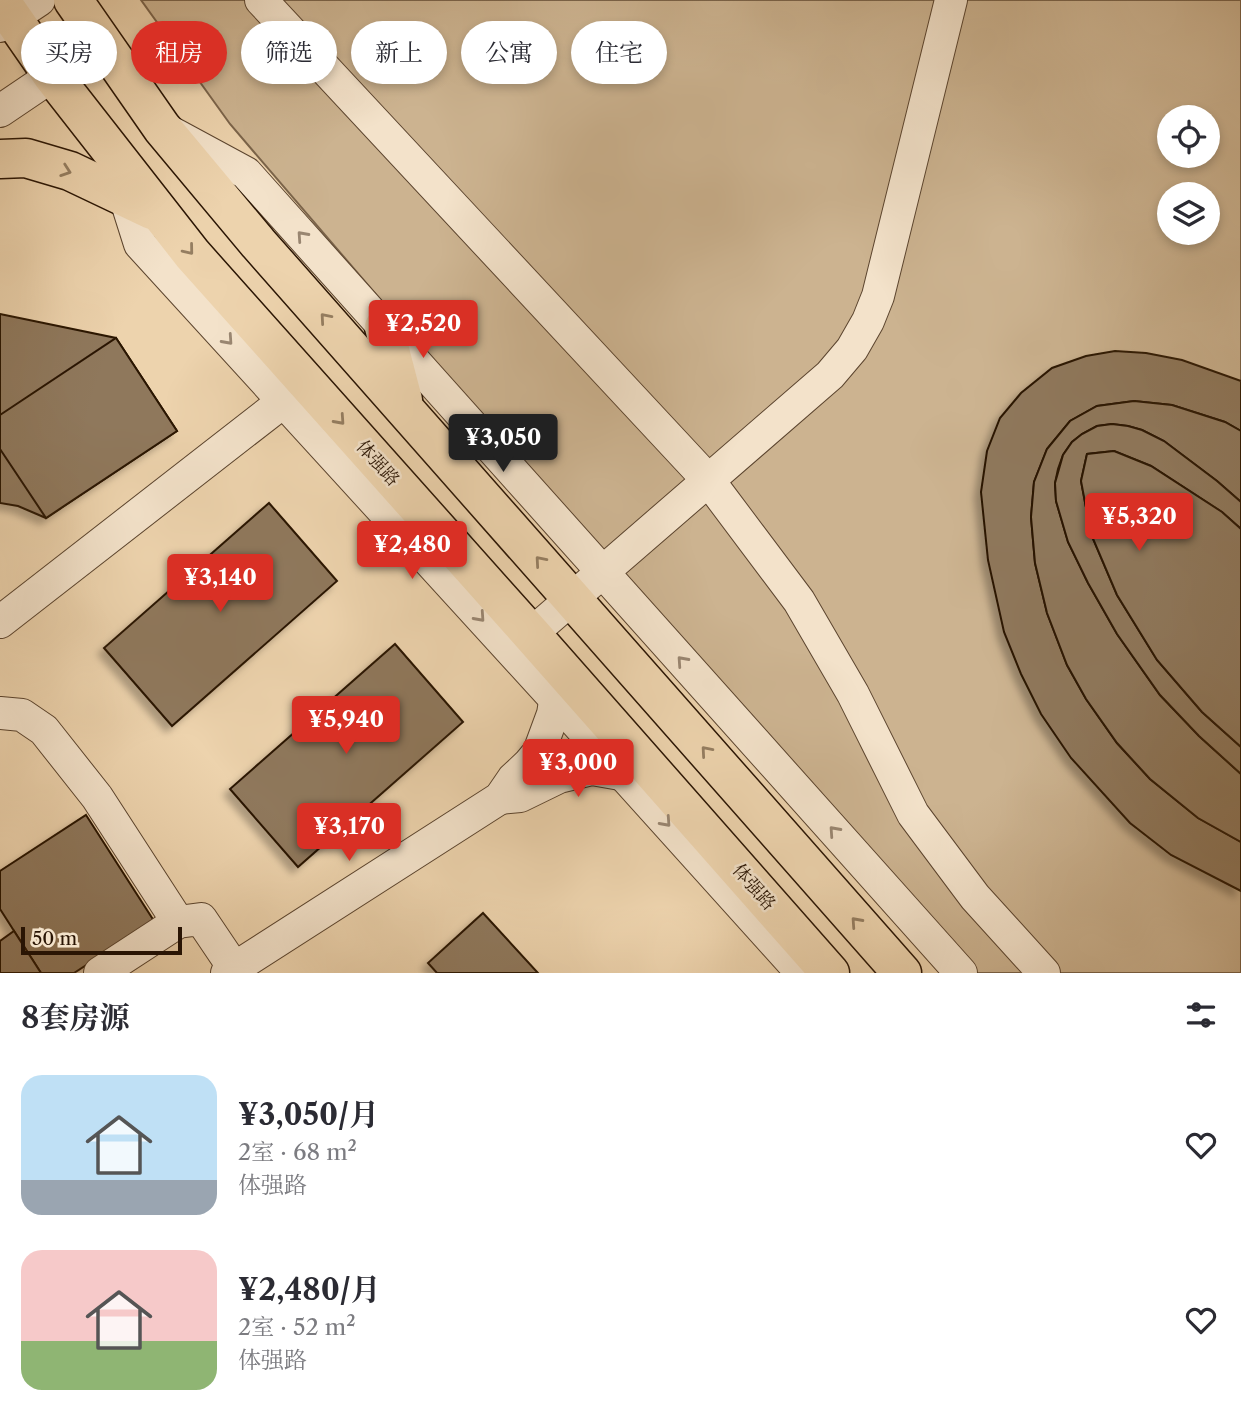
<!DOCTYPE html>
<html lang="zh">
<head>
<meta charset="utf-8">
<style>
	:root { --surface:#fff; --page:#f2f2f3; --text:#2b2b33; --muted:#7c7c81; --accent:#d93025 }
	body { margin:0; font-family:"Libre Caslon Text","Noto Serif SC",serif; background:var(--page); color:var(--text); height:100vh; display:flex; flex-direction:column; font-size:26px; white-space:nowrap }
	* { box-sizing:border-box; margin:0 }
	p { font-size:23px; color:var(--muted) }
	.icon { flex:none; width:38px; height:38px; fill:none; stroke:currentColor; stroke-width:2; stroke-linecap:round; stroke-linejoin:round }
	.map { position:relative; height:973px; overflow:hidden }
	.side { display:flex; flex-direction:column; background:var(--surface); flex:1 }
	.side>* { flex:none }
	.top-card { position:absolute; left:21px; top:21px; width:700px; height:63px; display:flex; gap:14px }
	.tools { position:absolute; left:1157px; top:105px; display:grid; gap:14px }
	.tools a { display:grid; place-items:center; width:63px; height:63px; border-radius:50%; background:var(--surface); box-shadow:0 4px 10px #0003; font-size:35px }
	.scale { position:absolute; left:21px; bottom:18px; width:161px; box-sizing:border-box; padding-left:7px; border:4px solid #2a1504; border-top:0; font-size:19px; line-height:24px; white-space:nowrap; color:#2a1504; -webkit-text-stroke:5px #f3e2ca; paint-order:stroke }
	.price { position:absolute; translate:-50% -60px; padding:0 16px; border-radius:7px; background:var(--accent); color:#fff; font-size:23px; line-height:46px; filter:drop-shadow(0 2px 4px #0008) }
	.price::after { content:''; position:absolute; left:50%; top:42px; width:21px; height:16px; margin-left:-10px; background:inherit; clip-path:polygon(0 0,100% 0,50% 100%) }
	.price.selected { background:#222; color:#fff }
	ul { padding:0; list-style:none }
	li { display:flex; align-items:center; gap:21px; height:175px; padding:0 21px }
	li span { display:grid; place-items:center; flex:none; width:196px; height:140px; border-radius:21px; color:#555 }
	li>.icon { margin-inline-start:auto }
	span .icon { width:84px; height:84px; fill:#fffc; stroke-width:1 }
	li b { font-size:30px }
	h2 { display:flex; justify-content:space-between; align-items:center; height:84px; padding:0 21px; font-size:30px }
	.pill { padding:0 24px; border-radius:32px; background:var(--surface); box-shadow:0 4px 10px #0003; font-size:24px; line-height:63px }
	.pill.selected { background:var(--accent); color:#fff }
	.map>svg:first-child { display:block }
</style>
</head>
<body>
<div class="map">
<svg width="1241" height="973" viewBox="0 0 1241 973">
	<defs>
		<filter id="shadow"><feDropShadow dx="-6" dy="6" stdDeviation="3.5" flood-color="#0004"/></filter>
	</defs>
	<rect width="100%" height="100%" fill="#edd3ad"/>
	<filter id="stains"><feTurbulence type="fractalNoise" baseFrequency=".00286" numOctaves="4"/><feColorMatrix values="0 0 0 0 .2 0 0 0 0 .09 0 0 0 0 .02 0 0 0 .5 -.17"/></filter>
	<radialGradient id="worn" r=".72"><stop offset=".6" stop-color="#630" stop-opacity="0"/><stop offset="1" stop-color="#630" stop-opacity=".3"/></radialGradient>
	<!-- green -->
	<path fill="#ccb390" stroke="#7b644a" stroke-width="2" fill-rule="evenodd" d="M141 0H1241V973H961L876 878 230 124ZM1169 117H1208V156H1169ZM1169 194H1208V233H1169Z"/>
	<!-- building -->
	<g fill="#8f785c" stroke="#2a1504" stroke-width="2" filter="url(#shadow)">
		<polygon points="0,314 116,338 177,431 46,518 18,506 0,503"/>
		<polygon points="116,338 177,431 46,518 0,449 0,415"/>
		<polygon points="1115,351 1146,353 1182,360 1241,381 1241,431 1225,422 1172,405 1134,401 1097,406 1070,421 1047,449 1034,482 1031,517 1035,563 1047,613 1067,665 1086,699 1117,743 1150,779 1198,818 1241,842 1241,891 1171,855 1130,823 1071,758 1041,714 1021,674 1004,632 988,560 981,492 987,451 1000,418 1021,393 1052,368 1086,356"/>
		<polygon points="1134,401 1172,405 1225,422 1241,431 1241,502 1217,481 1164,441 1142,430 1128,426 1112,424 1097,426 1082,434 1072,442 1063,455 1058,469 1055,483 1056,501 1068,542 1088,583 1117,634 1160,695 1199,736 1241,774 1241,842 1198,818 1150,779 1117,743 1086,699 1067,665 1047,613 1035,563 1031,517 1034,482 1047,449 1070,421 1097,406"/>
		<polygon points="1112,424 1128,426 1142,430 1164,441 1217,481 1241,502 1241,529 1222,512 1151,466 1114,451 1087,454 1081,481 1091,534 1117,595 1157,660 1202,712 1241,747 1241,774 1199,736 1160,695 1117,634 1088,583 1068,542 1056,501 1055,483 1063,455 1072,442 1082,434 1097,426"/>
		<polygon points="1114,451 1151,466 1222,512 1241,529 1241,747 1202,712 1157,660 1117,595 1091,534 1081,481 1087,454"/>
		<polygon points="269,503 337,581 172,726 104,648"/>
		<polygon points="395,644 463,722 298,867 230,789"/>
		<polygon points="86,815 154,921 74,973 41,973 0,909 0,871"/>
		<polygon points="483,913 538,973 437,973 428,963"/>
		<polygon points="14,931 41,973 0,973 0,941"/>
	</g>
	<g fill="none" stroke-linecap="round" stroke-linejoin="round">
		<!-- minor casing -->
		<g stroke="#5b442e" stroke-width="34">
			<g id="minor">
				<polyline points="261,0 709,481 799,601 853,694 913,814 975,897 1044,973"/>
				<polyline points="0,26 39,0"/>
				<polyline points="0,111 102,42"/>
				<polyline points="172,133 246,173 961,973"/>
				<polyline points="121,184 140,244 557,701 802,973"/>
				<polyline points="0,622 284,401"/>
				<polyline points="531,634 830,375 852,349 868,321 878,296 951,0"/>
				<polyline points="0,713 22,715 44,730 97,797 178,922"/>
				<polyline points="500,798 520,796 559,777 592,769 632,776"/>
				<polyline points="100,973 178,922 201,919 234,968"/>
				<polyline points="227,973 500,798 513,779 529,764 539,752 553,714 558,683"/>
			</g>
		</g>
		<!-- major casing -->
		<g stroke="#2a1504" stroke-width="41">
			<g id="major">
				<polyline points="0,0 52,75 192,254 531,634 830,973"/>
				<polyline points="73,0 162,128 258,243 902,973"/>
				<polyline points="0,159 26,158 70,171 152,210"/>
				<polyline points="384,327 403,400"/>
			</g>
		</g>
		<!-- minor -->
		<use href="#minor" stroke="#f3e2ca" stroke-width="32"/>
		<!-- major -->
		<use href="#major" stroke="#edd3ad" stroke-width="38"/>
	</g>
	<!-- one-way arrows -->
	<defs><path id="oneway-chevron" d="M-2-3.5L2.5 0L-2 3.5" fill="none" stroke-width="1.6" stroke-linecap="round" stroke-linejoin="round" transform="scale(1.75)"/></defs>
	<g stroke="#957e61">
		<use href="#oneway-chevron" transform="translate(66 171) rotate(19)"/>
		<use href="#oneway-chevron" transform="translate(189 250) rotate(51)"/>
		<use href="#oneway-chevron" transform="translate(325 318) rotate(-131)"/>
		<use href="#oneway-chevron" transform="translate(340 420) rotate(48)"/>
		<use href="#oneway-chevron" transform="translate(540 561) rotate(-131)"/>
		<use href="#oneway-chevron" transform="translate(706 751) rotate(-131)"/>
		<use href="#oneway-chevron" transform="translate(856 922) rotate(-132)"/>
	</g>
	<g stroke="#998671">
		<use href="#oneway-chevron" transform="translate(302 236) rotate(-132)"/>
		<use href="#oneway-chevron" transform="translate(228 340) rotate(48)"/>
		<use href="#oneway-chevron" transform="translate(480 617) rotate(48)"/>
		<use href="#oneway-chevron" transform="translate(682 661) rotate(-132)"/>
		<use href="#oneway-chevron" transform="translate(666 822) rotate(48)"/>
		<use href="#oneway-chevron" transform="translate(834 831) rotate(-132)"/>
	</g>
	<g text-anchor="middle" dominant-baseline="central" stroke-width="5" stroke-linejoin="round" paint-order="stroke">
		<!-- street labels -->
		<g font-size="18" fill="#2a1504" stroke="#f3e2ca">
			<text transform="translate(378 463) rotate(48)">体强路</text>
			<text transform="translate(754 887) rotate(49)">体强路</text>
		</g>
	</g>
	<rect width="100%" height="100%" filter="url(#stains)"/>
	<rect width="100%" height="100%" fill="url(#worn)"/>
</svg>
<div class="tools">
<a><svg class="icon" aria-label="locate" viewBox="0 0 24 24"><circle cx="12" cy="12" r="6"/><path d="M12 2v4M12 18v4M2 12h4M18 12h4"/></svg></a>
<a><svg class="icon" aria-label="layers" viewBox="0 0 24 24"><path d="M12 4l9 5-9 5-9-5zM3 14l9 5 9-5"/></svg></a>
</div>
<div class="scale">50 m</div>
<b class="price" style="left:423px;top:360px">¥2,520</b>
<b class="price selected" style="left:503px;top:474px">¥3,050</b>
<b class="price" style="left:1139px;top:553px">¥5,320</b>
<b class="price" style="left:412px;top:581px">¥2,480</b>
<b class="price" style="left:220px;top:614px">¥3,140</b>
<b class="price" style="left:346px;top:756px">¥5,940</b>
<b class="price" style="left:578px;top:799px">¥3,000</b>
<b class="price" style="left:349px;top:863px">¥3,170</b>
<div class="top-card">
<a class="pill">买房</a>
<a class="pill selected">租房</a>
<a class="pill">筛选</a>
<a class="pill">新上</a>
<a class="pill">公寓</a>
<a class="pill">住宅</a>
</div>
</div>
<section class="side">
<h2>8套房源<svg class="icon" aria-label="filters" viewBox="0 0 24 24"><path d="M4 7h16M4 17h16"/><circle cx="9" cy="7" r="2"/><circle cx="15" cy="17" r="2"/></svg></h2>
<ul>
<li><span style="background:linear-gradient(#bfe0f5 75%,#9aa5b1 0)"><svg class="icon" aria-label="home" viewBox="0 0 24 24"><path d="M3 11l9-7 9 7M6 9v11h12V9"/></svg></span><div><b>¥3,050/月</b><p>2室 · 68 m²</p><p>体强路</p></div><svg class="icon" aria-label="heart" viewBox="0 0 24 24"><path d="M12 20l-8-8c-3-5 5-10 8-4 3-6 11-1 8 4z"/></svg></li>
<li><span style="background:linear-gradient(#f6c9c9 65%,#8fb573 0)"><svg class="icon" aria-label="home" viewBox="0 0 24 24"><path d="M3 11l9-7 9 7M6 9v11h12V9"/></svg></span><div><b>¥2,480/月</b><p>2室 · 52 m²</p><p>体强路</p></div><svg class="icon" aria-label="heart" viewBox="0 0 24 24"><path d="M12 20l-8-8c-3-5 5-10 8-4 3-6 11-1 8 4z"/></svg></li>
</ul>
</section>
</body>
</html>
